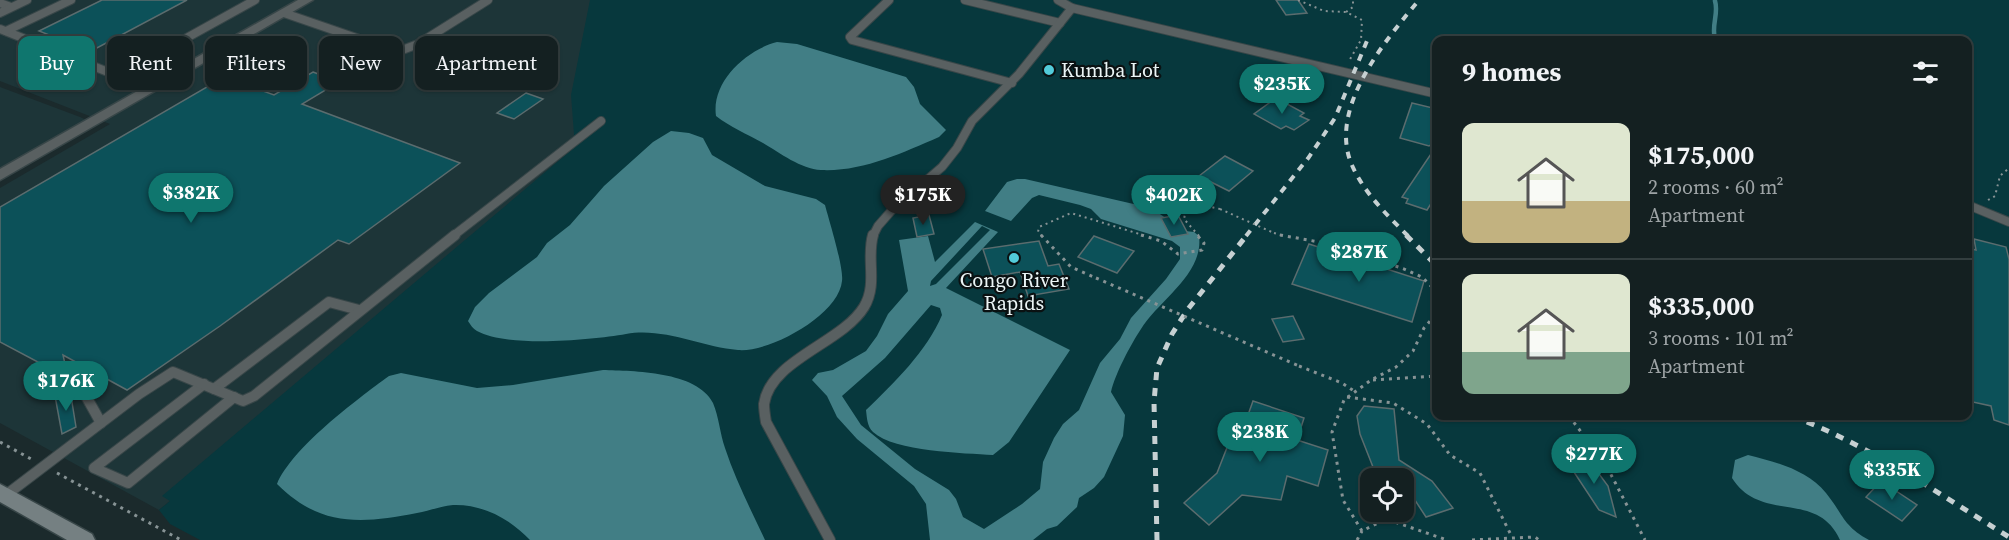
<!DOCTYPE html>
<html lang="en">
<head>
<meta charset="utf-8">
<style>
	:root { --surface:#142021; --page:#1d282a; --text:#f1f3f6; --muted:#9da3a5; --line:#333e3f; --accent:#0f766e }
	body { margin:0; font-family:"Source Serif 4",serif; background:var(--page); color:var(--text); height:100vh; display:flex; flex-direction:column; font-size:22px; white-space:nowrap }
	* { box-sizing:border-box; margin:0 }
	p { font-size:20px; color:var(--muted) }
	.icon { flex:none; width:33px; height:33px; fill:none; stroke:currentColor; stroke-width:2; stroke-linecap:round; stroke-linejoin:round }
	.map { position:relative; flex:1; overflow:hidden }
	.details { position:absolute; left:1432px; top:36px; width:540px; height:384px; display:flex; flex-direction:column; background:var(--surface); border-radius:12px; box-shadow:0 2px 4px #0004,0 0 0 2px var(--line) }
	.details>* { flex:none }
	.hud { position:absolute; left:18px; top:36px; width:570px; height:54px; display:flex; gap:12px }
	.buttons { position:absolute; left:1360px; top:468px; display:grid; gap:12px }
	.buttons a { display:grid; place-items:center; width:54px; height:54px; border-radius:12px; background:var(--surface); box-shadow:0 2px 4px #0004,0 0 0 2px var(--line); font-size:30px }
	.price { position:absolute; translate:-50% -51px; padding:0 14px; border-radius:21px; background:var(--accent); color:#fff; font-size:20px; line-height:39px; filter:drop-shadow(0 2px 3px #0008) }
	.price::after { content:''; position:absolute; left:50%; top:36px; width:18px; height:14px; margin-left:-9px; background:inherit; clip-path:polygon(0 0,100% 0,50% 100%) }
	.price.current { background:#222; color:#fff }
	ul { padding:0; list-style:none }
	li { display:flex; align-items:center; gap:18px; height:150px; padding:0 30px }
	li+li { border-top:2px solid var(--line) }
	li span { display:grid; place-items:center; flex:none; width:168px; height:120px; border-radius:12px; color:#555 }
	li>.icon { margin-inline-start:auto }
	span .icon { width:72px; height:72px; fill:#fffc; stroke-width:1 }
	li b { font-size:26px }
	h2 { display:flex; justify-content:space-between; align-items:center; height:72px; padding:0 30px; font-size:26px }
	.tag { padding:0 21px; border-radius:12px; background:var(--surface); box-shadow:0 2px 4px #0004,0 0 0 2px var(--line); font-size:21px; line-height:54px }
	.tag.current { background:var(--accent); color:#fff }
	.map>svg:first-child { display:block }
</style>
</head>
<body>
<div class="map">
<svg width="2009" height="540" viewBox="0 0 2009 540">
	<rect width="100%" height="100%" fill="#1b2a2c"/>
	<!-- built -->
	<g fill="#1d3538">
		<polygon points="0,0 768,0 159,510 0,423 0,188 110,124 0,81"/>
		<polygon points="0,87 80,117 86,120 0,168"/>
	</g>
	<!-- green -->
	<path fill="#07383d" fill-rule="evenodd" d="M590 0H2009V540H200L170 524 159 510 170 501 162 496 575 147 571 95ZM1437 40H1968V416H1437ZM1371 478H1404V512H1371Z"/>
	<!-- water -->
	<g fill="#417e85" fill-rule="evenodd">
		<path d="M777 42 797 44 906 77 914 87 920 104 946 130 939 137C902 153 862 172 821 170 801 169 780 153 763 143 747 134 730 127 716 116 711 82 746 50 777 42Z"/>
		<path d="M671 131 689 133 703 138 712 155 765 186 816 199 825 205C829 220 844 268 842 281 839 315 769 353 738 350 701 347 664 327 626 334 591 340 508 348 477 331 473 329 470 324 468 321L475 307 489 293 537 257 547 243 570 225 604 186 653 142Z"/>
		<path d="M1017 179H1025L1151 208 1185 231 1194 232 1199 236C1204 274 1159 300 1141 329 1131 344 1115 374 1111 392L1125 415 1123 436 1104 477 1094 488 1079 498 1077 507 1057 526 1047 529 1033 540H930L926 504 914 486 857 439 837 417 827 396 812 380 818 373 833 370 866 351 877 336 888 314 908 291 899 240 928 236 935 262 975 222 998 232 946 288 1070 350 1009 442 993 455C964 453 895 452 873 432 867 426 867 418 866 410 894 383 927 351 942 315L940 308 931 305 885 358 842 396 861 425 915 469 949 490 956 499 963 517 984 529 1022 504 1040 489 1043 462 1054 438 1063 424 1079 410 1100 363 1120 339 1131 318 1166 279 1180 259V247L1172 241 1101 219 1091 209 1080 205 1039 195 1032 198 1011 221 985 211 1007 182ZM982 226 990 230 936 284 930 286 931 281Z"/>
		<path d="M603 370C633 371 697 371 713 403 719 417 720 434 725 448 735 479 751 510 765 540H530C510 519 483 504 453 505 441 506 429 511 417 513 361 524 320 527 277 484 292 448 356 400 389 376L401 373 477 388 513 385Z"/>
		<path d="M1748 455C1776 462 1807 470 1826 493 1843 514 1843 526 1869 540H1840C1817 489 1761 524 1732 478L1735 460Z"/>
	</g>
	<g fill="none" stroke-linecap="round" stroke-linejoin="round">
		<!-- stream -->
		<path stroke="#417e85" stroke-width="4.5" d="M1715 1C1719 14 1711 24 1715 40"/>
	</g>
	<!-- building -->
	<g fill="#0c5159" stroke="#5b6c6e" stroke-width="1.5">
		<polygon points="102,0 187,0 95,49 82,48 39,31"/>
		<polygon points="1276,0 1298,0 1307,13 1286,15"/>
		<polygon points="313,72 339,82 302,104 460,163 349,244 338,240 220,326 127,390 63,355 68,378 0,342 0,207 224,77 274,95"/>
		<polygon points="526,93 543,99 514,119 497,113"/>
		<polygon points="1276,98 1304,113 1300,116 1309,120 1294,130 1286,126 1281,129 1254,114"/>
		<polygon points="1412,103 1437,109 1437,140 1429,146 1400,138"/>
		<polygon points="1437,145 1437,194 1427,210 1406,203 1408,199 1402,197"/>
		<polygon points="1225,156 1253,171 1229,191 1199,176"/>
		<polygon points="929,215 934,234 917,237 913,218"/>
		<polygon points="1178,215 1188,234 1171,237 1161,218"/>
		<polygon points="1094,236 1134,251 1117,273 1078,257"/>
		<polygon points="1974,239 2006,247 2009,259 2009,425 1994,420 1991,406 1968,401 1968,248 1976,250"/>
		<polygon points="1039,241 1048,266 1059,264 1069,289 1028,296 1020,272 992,277 983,249"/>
		<polygon points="1309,244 1424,281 1412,322 1292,284"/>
		<polygon points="1293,316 1304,339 1283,342 1272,319"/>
		<polygon points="70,390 76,427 62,434 55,396"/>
		<polygon points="1253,401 1304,418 1297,440 1328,450 1318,486 1287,476 1281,500 1242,495 1209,525 1184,503 1217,473 1230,440 1238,443"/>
		<polygon points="1364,406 1394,409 1399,460 1432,481 1453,508 1426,517 1411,494 1404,489 1404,478 1389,478 1373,467 1360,434 1357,416"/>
		<polygon points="1588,459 1608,486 1616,517 1599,510 1568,463"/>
		<polygon points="1881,481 1917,505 1902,521 1866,497"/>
	</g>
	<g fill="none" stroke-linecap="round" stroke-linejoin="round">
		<!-- service-far1 casing -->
		<g stroke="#384648" stroke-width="10">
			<g id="service-far1">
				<polyline points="889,0 850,37 852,40 1012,83"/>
				<polyline points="965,0 1060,23"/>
				<polyline points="1058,0 1072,8 1437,94"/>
				<polyline points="0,3 11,7"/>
				<polyline points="0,13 27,0"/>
				<polyline points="284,13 397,52 418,44 488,0"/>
				<polyline points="0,29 118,76 255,0"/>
				<polyline points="6,31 71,0"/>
				<polyline points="1968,205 2009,222"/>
				<polyline points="453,236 601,121"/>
				<polyline points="873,236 878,226 892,210 942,167 957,148 972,121 1019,74 1072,8"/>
			</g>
		</g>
		<!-- service casing -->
		<g stroke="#384648" stroke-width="12">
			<g id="service">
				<polyline points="78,382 101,423"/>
				<polyline points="204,384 94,468 128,483 234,397"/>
				<polyline points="214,389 329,302 359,310"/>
				<polyline points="6,495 139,394 173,372 243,401 254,396 455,235"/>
				<path d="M830 540 766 422C765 416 764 409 764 404 770 360 842 343 864 307 878 284 866 259 873 235"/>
			</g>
		</g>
		<!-- tertiary casing -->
		<g stroke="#384648" stroke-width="3">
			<polygon id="tertiary" points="298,0 313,0 0,180 0,169"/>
		</g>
		<!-- secondary casing -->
		<g stroke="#384648" stroke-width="3">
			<polygon id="secondary" points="0,484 92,534 95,540 67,540 0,502"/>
		</g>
		<!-- path-far1 -->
		<g stroke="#879395" stroke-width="2" stroke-dasharray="2 4" stroke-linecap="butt">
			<polyline points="1298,0 1324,11 1346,12 1362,20 1361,40 1349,61"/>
			<polyline points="1346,12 1353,7 1353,0"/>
			<polyline points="1988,200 1995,196 2000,176 2009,168"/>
			<polyline points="1274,233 1284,236"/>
			<polyline points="1042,236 1038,232 1039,227 1071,213 1146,236"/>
			<polyline points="1199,236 1184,219 1186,209 1202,205 1220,209"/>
		</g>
		<!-- path -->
		<g stroke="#879395" stroke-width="3" stroke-dasharray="3 5" stroke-linecap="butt">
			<polyline points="1041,235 1071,267 1096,278"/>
			<polyline points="1141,235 1161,241 1178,254 1202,250 1204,243 1197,235"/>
			<polyline points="1280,235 1336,245 1404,269 1422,277 1437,292"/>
			<polyline points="1437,318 1431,320 1424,328 1413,351 1396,367 1371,380 1344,400 1332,432 1343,500 1362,531 1386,519 1447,540"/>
			<polyline points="1299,366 1342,383 1354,391"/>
			<polyline points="1373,380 1437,376"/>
			<polyline points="1347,397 1393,403 1427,424 1450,455 1480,473 1512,537"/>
			<polyline points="1569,416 1606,465 1645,540"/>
			<polyline points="0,442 33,460"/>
			<polyline points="57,473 181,540"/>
			<polyline points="1357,540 1362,531"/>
			<polyline points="1472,540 1535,537 1539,540"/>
		</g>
		<!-- service-far1 -->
		<use href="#service-far1" stroke="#596061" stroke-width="8"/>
		<!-- service -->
		<use href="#service" stroke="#596061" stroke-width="10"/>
		<!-- tertiary -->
		<use href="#tertiary" fill="#596061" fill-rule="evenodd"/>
		<!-- secondary -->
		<use href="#secondary" fill="#758082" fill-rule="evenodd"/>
		<!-- rail-far1 -->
		<g stroke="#c6d0d2" stroke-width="4" stroke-dasharray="7 7" stroke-linecap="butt">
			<polyline points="1246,236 1309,157 1335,118 1369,36"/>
			<path d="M1408 236C1387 215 1363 192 1351 163 1329 107 1385 41 1419 0"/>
		</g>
		<!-- rail -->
		<g stroke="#c6d0d2" stroke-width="5" stroke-dasharray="8 8" stroke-linecap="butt">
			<polyline points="1406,235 1437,266"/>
			<path d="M1792 416C1869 445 1939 494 2009 537"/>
			<polyline points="1157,540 1154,402 1157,368 1172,334 1188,309 1247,235"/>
		</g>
		<!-- path-bridge-far1 -->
		<polyline stroke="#879395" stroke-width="2" stroke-dasharray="2 4" stroke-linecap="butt" points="1220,209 1274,233"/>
		<!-- path-bridge -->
		<polyline stroke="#879395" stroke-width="3" stroke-dasharray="3 5" stroke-linecap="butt" points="1096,278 1299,366"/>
	</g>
	<!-- markers -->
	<g fill="#52cbd9" stroke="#0a1112" stroke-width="2">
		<circle cx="1049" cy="70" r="6"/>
		<circle cx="1014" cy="258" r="6"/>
	</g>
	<g text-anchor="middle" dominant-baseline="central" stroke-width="4.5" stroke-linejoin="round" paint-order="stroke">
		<!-- poi labels -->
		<g font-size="20" fill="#ebf5f6" stroke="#0a1112" text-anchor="start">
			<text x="1061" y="70">Kumba Lot</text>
			<text x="1014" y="280" text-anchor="middle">Congo River<tspan x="1014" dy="23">Rapids</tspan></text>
		</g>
	</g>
</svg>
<div class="buttons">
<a><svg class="icon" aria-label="locate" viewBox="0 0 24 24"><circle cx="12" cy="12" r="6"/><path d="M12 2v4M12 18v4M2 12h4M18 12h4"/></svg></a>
</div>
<b class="price" style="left:1282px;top:115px">$235K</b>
<b class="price" style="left:191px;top:224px">$382K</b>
<b class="price current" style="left:923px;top:226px">$175K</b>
<b class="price" style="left:1174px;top:226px">$402K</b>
<b class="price" style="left:1359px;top:283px">$287K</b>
<b class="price" style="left:66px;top:412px">$176K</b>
<b class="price" style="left:1260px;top:463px">$238K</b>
<b class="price" style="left:1594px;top:485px">$277K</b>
<b class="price" style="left:1892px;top:501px">$335K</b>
<div class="hud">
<a class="tag current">Buy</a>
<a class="tag">Rent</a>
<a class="tag">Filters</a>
<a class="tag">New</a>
<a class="tag">Apartment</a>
</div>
<section class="details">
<h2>9 homes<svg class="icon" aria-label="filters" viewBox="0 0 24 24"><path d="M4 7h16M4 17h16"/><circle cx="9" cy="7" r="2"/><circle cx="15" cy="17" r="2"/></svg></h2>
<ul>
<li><span style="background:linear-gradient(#dfe7d0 65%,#c2b280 0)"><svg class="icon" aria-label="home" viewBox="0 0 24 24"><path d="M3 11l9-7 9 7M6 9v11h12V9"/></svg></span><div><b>$175,000</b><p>2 rooms · 60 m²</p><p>Apartment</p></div></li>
<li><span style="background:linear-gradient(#dfe7d0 65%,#7fa58c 0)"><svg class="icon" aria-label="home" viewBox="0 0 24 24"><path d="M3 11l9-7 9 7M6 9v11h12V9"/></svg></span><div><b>$335,000</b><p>3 rooms · 101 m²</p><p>Apartment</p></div></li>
</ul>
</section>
</div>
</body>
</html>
